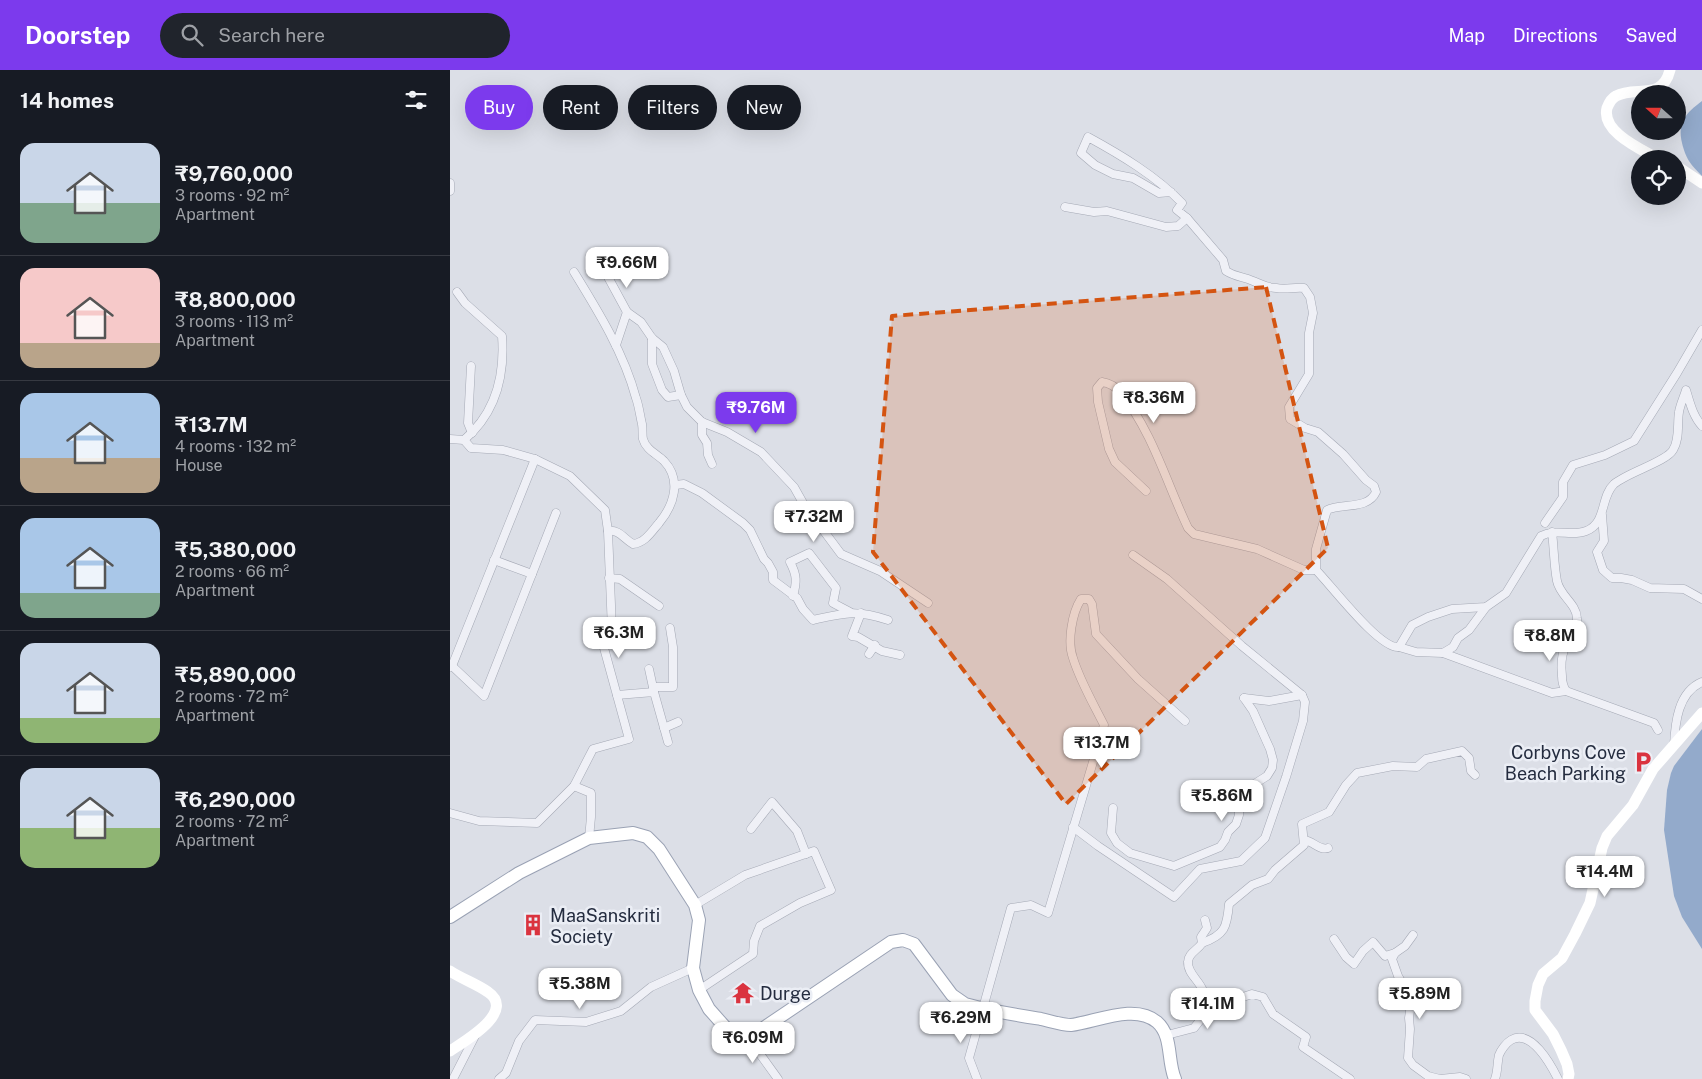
<!DOCTYPE html>
<html lang="en">
<head>
<meta charset="utf-8">
<style>
	:root { --surface:#171b24; --page:#20242c; --text:#f1f3f6; --muted:#9ea1a6; --line:#363941; --accent:#7c3aed }
	body { margin:0; font-family:"Public Sans",sans-serif; background:var(--page); color:var(--text); height:100vh; display:flex; flex-direction:column; font-size:19px; white-space:nowrap }
	* { box-sizing:border-box; margin:0 }
	p { font-size:16px; color:var(--muted) }
	.icon { flex:none; width:28px; height:28px; fill:none; stroke:currentColor; stroke-width:2; stroke-linecap:round; stroke-linejoin:round }
	.map { position:relative; flex:1; overflow:hidden }
	.sheet { display:flex; flex-direction:column; background:var(--surface); width:450px }
	.sheet>* { flex:none }
	.guide { position:absolute; left:15px; top:15px; width:475px; height:45px; display:flex; gap:10px }
	.needle { width:32px; rotate:291deg }
	.controls { position:absolute; left:1181px; top:15px; display:grid; gap:10px }
	.controls a { display:grid; place-items:center; width:55px; height:55px; border-radius:50%; background:var(--surface); box-shadow:0 5px 20px #0002; font-size:25px }
	.price { position:absolute; translate:-50% -42px; padding:0 11px; border-radius:10px; background:#fff; color:#222; font-size:16px; line-height:32px; filter:drop-shadow(0 1px 2px #0008) }
	.price::after { content:''; position:absolute; left:50%; top:30px; width:15px; height:11px; margin-left:-8px; background:inherit; clip-path:polygon(0 0,100% 0,50% 100%) }
	.price.selected { background:var(--accent); color:#fff }
	ul { padding:0; list-style:none }
	li { display:flex; align-items:center; gap:15px; height:125px; padding:0 20px }
	li+li { border-top:1px solid var(--line) }
	li span { display:grid; place-items:center; flex:none; width:140px; height:100px; border-radius:15px; color:#555 }
	li>.icon { margin-inline-start:auto }
	span .icon { width:60px; height:60px; fill:#fffc; stroke-width:1 }
	li b { font-size:21px }
	h2 { display:flex; justify-content:space-between; align-items:center; height:60px; padding:0 20px; font-size:21px }
	.tag { padding:0 18px; border-radius:22px; background:var(--surface); box-shadow:0 5px 20px #0002; font-size:18px; line-height:45px }
	.tag.selected { background:var(--accent); color:#fff }
	header { display:flex; align-items:center; gap:30px; box-sizing:border-box; height:70px; padding:0 25px; background:var(--accent); color:#fff }
	header strong { font-size:24px }
	nav { display:flex; gap:28px; margin-inline-start:auto; font-size:18px }
	.search { width:350px; height:45px; background:var(--page); display:flex; align-items:center; gap:12px; box-sizing:border-box; padding:0 18px; border-radius:28px; color:var(--muted); font-size:19px }
	main { display:flex; flex:1; min-height:0 }
	.map>svg:first-child { display:block }
</style>
</head>
<body>
<header>
<strong>Doorstep</strong>
<div class="search"><svg class="icon" aria-label="search" viewBox="0 0 24 24"><circle cx="10" cy="10" r="6"/><path d="M15 15l6 6"/></svg>Search here</div>
<nav><a>Map</a><a>Directions</a><a>Saved</a></nav>
</header>
<main>
<section class="sheet">
<h2>14 homes<svg class="icon" aria-label="filters" viewBox="0 0 24 24"><path d="M4 7h16M4 17h16"/><circle cx="9" cy="7" r="2"/><circle cx="15" cy="17" r="2"/></svg></h2>
<ul>
<li><span style="background:linear-gradient(#c9d6e8 60%,#7fa58c 0)"><svg class="icon" aria-label="home" viewBox="0 0 24 24"><path d="M3 11l9-7 9 7M6 9v11h12V9"/></svg></span><div><b>₹9,760,000</b><p>3 rooms · 92 m²</p><p>Apartment</p></div></li>
<li><span style="background:linear-gradient(#f6c9c9 75%,#b9a48a 0)"><svg class="icon" aria-label="home" viewBox="0 0 24 24"><path d="M3 11l9-7 9 7M6 9v11h12V9"/></svg></span><div><b>₹8,800,000</b><p>3 rooms · 113 m²</p><p>Apartment</p></div></li>
<li><span style="background:linear-gradient(#a9c7e8 65%,#b9a48a 0)"><svg class="icon" aria-label="home" viewBox="0 0 24 24"><path d="M3 11l9-7 9 7M6 9v11h12V9"/></svg></span><div><b>₹13.7M</b><p>4 rooms · 132 m²</p><p>House</p></div></li>
<li><span style="background:linear-gradient(#a9c7e8 75%,#7fa58c 0)"><svg class="icon" aria-label="home" viewBox="0 0 24 24"><path d="M3 11l9-7 9 7M6 9v11h12V9"/></svg></span><div><b>₹5,380,000</b><p>2 rooms · 66 m²</p><p>Apartment</p></div></li>
<li><span style="background:linear-gradient(#c9d6e8 75%,#8fb573 0)"><svg class="icon" aria-label="home" viewBox="0 0 24 24"><path d="M3 11l9-7 9 7M6 9v11h12V9"/></svg></span><div><b>₹5,890,000</b><p>2 rooms · 72 m²</p><p>Apartment</p></div></li>
<li><span style="background:linear-gradient(#c9d6e8 60%,#8fb573 0)"><svg class="icon" aria-label="home" viewBox="0 0 24 24"><path d="M3 11l9-7 9 7M6 9v11h12V9"/></svg></span><div><b>₹6,290,000</b><p>2 rooms · 72 m²</p><p>Apartment</p></div></li>
</ul>
</section>
<div class="map">
<svg width="1252" height="1009" viewBox="0 0 1252 1009">
	<rect width="100%" height="100%" fill="#dcdfe7"/>
	<!-- water -->
	<g fill="#93aacb">
		<path d="M1252 31V106C1240 94 1236 89 1232 73 1227 52 1236 43 1252 31Z"/>
		<polygon points="1252,659 1252,879 1232,847 1224,826 1214,760 1217,720 1221,703 1224,696"/>
	</g>
	<g fill="none" stroke-linecap="round" stroke-linejoin="round">
		<!-- street casing -->
		<g stroke="#a5a9b5" stroke-width="9">
			<g id="street">
				<polyline points="0,113 0,121"/>
				<path d="M721 122 709 123 683 108 663 104 645 95 631 83 638 67C671 85 706 106 732 133L727 140 737 148 773 190 776 201C787 208 793 206 803 211 811 214 817 218 826 218 836 220 844 217 854 218L860 227 863 243 859 263V304L839 337 840 349 855 358 868 362 893 384 916 410 924 416 926 422C918 440 892 433 877 440L866 479V500C881 515 930 580 949 577L962 555 978 547 1002 539 1036 537 1056 523 1091 466C1106 458 1122 467 1136 461 1157 453 1150 427 1164 414 1178 402 1216 392 1223 380 1230 369 1227 354 1229 342 1230 335 1234 327 1236 320 1240 333 1243 346 1252 356"/>
				<polyline points="615,137 644,142 657,141 716,157 728,156 737,148"/>
				<path d="M124 202C148 241 174 283 186 328 189 336 190 346 192 354 193 359 192 365 193 369 196 380 207 384 214 391 232 410 224 435 209 453 202 461 195 473 183 474 174 469 169 459 158 461"/>
				<polyline points="158,207 177,242"/>
				<polyline points="202,268 202,294 212,320 218,327 231,325"/>
				<polyline points="166,275 177,242 191,252 202,268 213,277 224,301 231,325 237,337 252,352 277,362 311,382 344,417 353,433 391,484 430,501 478,533"/>
				<polyline points="21,296 18,353 22,363"/>
				<polyline points="252,352 252,365 257,373 258,385 262,394"/>
				<path d="M0 369 14 370C46 343 55 306 52 266L15 233 7 222"/>
				<path d="M225 415 234 414 252 423 293 453 300 460 314 489 318 493 323 502V510L347 528 353 539 363 550C394 543 406 539 438 550"/>
				<path d="M696 421 665 392 659 379 648 332 647 318 652 312C659 313 666 317 671 323 702 361 717 414 738 458L744 464 807 479 854 500H866"/>
				<polyline points="1152,445 1154,471 1147,482 1153,500 1162,508 1171,508 1182,510 1200,518 1234,519 1252,529"/>
				<polyline points="1095,453 1113,427 1113,412 1123,395 1155,385 1184,371 1227,303 1252,260"/>
				<path d="M1102 462C1104 478 1104 496 1107 511 1110 526 1126 533 1127 548 1128 559 1118 570 1114 580 1111 588 1111 597 1112 606 1112 611 1113 616 1116 621L1204 653 1208 660"/>
				<polyline points="44,490 82,504"/>
				<polyline points="159,508 170,509 209,536"/>
				<path d="M343 526C347 512 347 505 340 492L359 483 386 518 383 533 400 542"/>
				<polyline points="411,543 402,566 408,567 432,581 450,585"/>
				<polyline points="949,577 966,582 993,583 1003,577 1008,568 1019,560 1036,537"/>
				<polyline points="993,583 1102,623 1116,621"/>
				<polyline points="419,584 425,575"/>
				<polyline points="2,596 34,626 106,443"/>
				<polyline points="0,597 2,596 85,389"/>
				<polyline points="199,599 204,622"/>
				<polyline points="203,617 223,617 223,577 220,558"/>
				<polyline points="167,625 204,622 218,672"/>
				<polyline points="794,628 819,631 852,625"/>
				<polyline points="214,658 228,652"/>
				<path d="M1224 676C1225 653 1228 622 1252 612"/>
				<polyline points="124,716 141,723 141,747 139,768"/>
				<polyline points="663,738 661,763 667,773 680,783 724,796 770,777 775,770 778,762 786,754 789,745 789,733 792,725 798,718 817,706 822,698 823,690 820,679 803,641 794,628"/>
				<polyline points="0,743 29,751 87,753 124,716 143,679 179,669 154,578 162,560 158,461 155,440 120,406 85,389 53,380 21,378 14,370"/>
				<polyline points="623,757 648,776 724,827 750,799 791,791 815,768 836,707 853,651 855,632 852,625 792,576 717,509 683,485"/>
				<polyline points="301,759 322,732 347,761 356,784"/>
				<path d="M854 770C863 771 870 781 878 778"/>
				<polyline points="245,835 295,805 364,781 381,820 350,833 310,856 304,871 303,884 249,920"/>
				<path d="M755 850 757 858 751 867 752 873C748 880 738 883 738 892 737 903 750 911 753 921 755 928 754 933 758 940"/>
				<polyline points="963,865 955,876 945,883 942,889 948,906 957,922 961,934 959,948 960,959 958,988 963,995 978,1006 990,1009 1010,1007 1016,1009"/>
				<polyline points="884,869 896,887 904,894 913,881 923,872 935,886 945,883"/>
				<path d="M752 873C775 865 777 857 779 834L802 815 818 809 825 800 854 775 852 754 879 742 896 715 907 703 943 696 967 697 976 689 1012 681 1019 688 1021 701 1025 705"/>
				<polyline points="717,965 744,958 758,940 772,930 782,926 793,927 802,924 813,927 823,944 856,967 853,977 900,1009"/>
				<polyline points="297,966 328,1009"/>
				<polyline points="3,1009 25,966"/>
				<polyline points="49,1009 56,1003 69,971 85,950 136,952 171,941 201,917 243,898"/>
				<path d="M527 1009 519 988 561 838 581 835 598 843 654 655C643 633 630 611 623 588 617 572 622 543 631 529H639L642 534 646 564 688 609 735 651"/>
				<path d="M1045 1009C1048 1001 1047 993 1049 985 1051 980 1056 973 1061 970 1081 958 1101 995 1108 1009"/>
			</g>
		</g>
		<!-- primary casing -->
		<g stroke="#9aa2b4" stroke-width="14">
			<path id="primary" d="M0 847 69 803 139 768 183 763 197 767 209 779 245 835 249 850 243 898 249 920 259 939 275 957 297 966 309 961 441 872 453 870 464 874 502 925 515 934C540 941 566 945 591 949 600 951 612 955 621 955 646 952 685 933 707 952 723 966 717 991 725 1009"/>
		</g>
		<!-- street -->
		<use href="#street" stroke="#eff0f6" stroke-width="8"/>
		<!-- secondary -->
		<g stroke="#fff" stroke-width="11">
			<path d="M1208 89C1191 79 1151 62 1157 38 1159 33 1162 28 1166 26 1185 15 1212 32 1220 0"/>
			<polyline points="1228,97 1252,113"/>
			<path d="M0 901C12 909 27 914 38 922 67 942 13 972 0 981"/>
			<polyline points="1118,1009 1119,1004 1117,994 1111,980 1103,964 1085,940 1085,931 1088,915 1093,904 1112,888 1125,864 1140,833 1152,778 1157,766 1183,735 1203,699 1252,643"/>
		</g>
		<!-- primary -->
		<use href="#primary" stroke="#fff" stroke-width="12"/>
	</g>
	<!-- marked area -->
	<path fill="#d45411" fill-opacity="0.2" stroke="#d45411" stroke-width="4" stroke-dasharray="10 6" stroke-linejoin="round" d="M816 217 878 478 616 734 423 482 442 246Z"/>
	<!-- icons -->
	<defs>
		<g id="parking-bare" transform="scale(1.725)"><path d="M-3.5-5.5H1a3.5 3.5 0 0 1 0 7H-1V5.5H-3.5ZM-1-3.4V-.6H.8a1.4 1.4 0 0 0 0-2.8Z" fill="#da333f" stroke="#ebeef5" stroke-width="2.5" paint-order="stroke"/></g>
		<g id="building-bare" transform="scale(1.725)"><path d="M-4-6H4V6H1V3H-1V6H-4ZM-2.5-4.3h1.7v1.8h-1.7ZM.8-4.3h1.7v1.8H.8ZM-2.5-1h1.7V.8h-1.7ZM.8-1h1.7V.8H.8Z" fill="#da333f" stroke="#ebeef5" stroke-width="2.5" paint-order="stroke"/></g>
		<g id="temple-bare" transform="scale(1.725)"><path d="M0-6L5-2H3V0L6.5 2.5H4V6H1.5V3h-3V6H-4V2.5H-6.5L-3 0V-2H-5Z" fill="#da333f" stroke="#ebeef5" stroke-width="2.5" paint-order="stroke"/></g>
	</defs>
	<g fill-rule="evenodd">
		<use href="#parking-bare" x="1193" y="692"/>
		<use href="#building-bare" x="83" y="855"/>
		<use href="#temple-bare" x="293" y="923"/>
	</g>
	<g text-anchor="middle" dominant-baseline="central" stroke-width="5" stroke-linejoin="round" paint-order="stroke">
		<!-- poi labels -->
		<g font-size="18" fill="#242c3f" stroke="#ebeef5" text-anchor="start">
			<text x="1176" y="682" text-anchor="end">Corbyns Cove<tspan x="1176" dy="21">Beach Parking</tspan></text>
			<text x="100" y="845">MaaSanskriti<tspan x="100" dy="21">Society</tspan></text>
			<text x="310" y="923">Durge</text>
		</g>
	</g>
</svg>
<div class="controls">
<a><svg class="needle" viewBox="-14 -14 28 28"><path d="M0-13l5 13h-10z" fill="#e53935"/><path d="M0 13l5-13h-10z" fill="#9ea1a6"/></svg></a>
<a><svg class="icon" aria-label="locate" viewBox="0 0 24 24"><circle cx="12" cy="12" r="6"/><path d="M12 2v4M12 18v4M2 12h4M18 12h4"/></svg></a>
</div>
<b class="price" style="left:177px;top:219px">₹9.66M</b>
<b class="price" style="left:704px;top:354px">₹8.36M</b>
<b class="price selected" style="left:306px;top:364px">₹9.76M</b>
<b class="price" style="left:364px;top:473px">₹7.32M</b>
<b class="price" style="left:169px;top:589px">₹6.3M</b>
<b class="price" style="left:1100px;top:592px">₹8.8M</b>
<b class="price" style="left:652px;top:699px">₹13.7M</b>
<b class="price" style="left:772px;top:752px">₹5.86M</b>
<b class="price" style="left:1155px;top:828px">₹14.4M</b>
<b class="price" style="left:130px;top:940px">₹5.38M</b>
<b class="price" style="left:970px;top:950px">₹5.89M</b>
<b class="price" style="left:758px;top:960px">₹14.1M</b>
<b class="price" style="left:511px;top:974px">₹6.29M</b>
<b class="price" style="left:303px;top:994px">₹6.09M</b>
<div class="guide">
<a class="tag selected">Buy</a>
<a class="tag">Rent</a>
<a class="tag">Filters</a>
<a class="tag">New</a>
</div>
</div>
</main>
</body>
</html>
